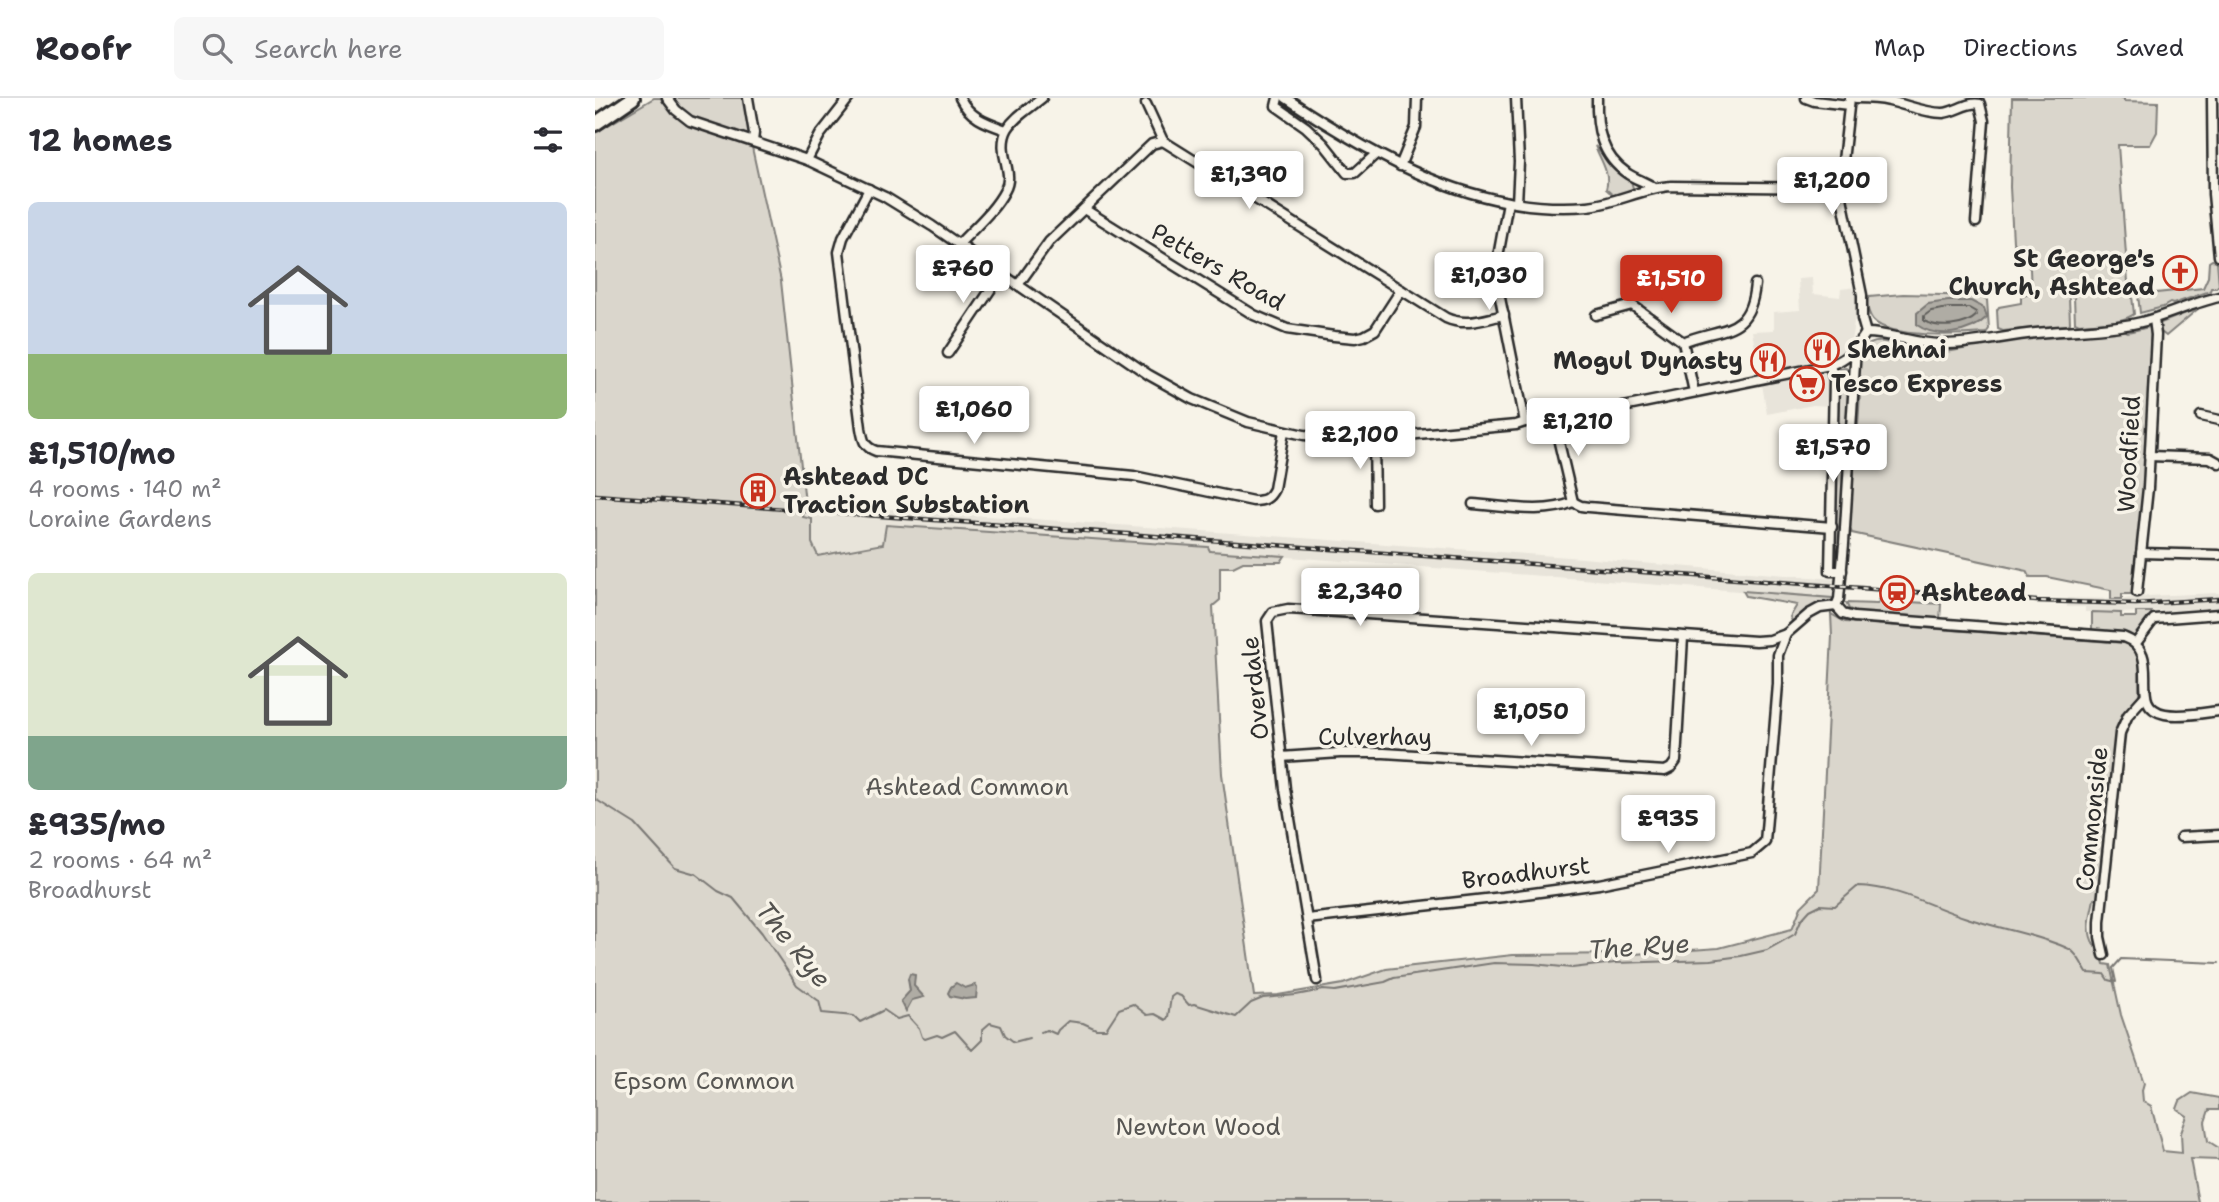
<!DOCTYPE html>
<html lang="en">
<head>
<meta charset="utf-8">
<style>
	:root { --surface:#fff; --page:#f7f7f7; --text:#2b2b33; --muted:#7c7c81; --line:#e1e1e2; --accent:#c8321e }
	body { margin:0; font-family:"Shantell Sans",sans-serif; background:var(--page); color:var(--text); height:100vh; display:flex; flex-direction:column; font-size:26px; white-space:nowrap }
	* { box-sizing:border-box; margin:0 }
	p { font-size:23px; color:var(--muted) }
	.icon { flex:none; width:38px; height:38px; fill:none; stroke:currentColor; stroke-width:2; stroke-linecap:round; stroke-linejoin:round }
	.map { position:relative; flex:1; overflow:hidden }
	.side { display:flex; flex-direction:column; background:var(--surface); width:595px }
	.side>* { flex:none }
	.price { position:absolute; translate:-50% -60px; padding:0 16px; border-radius:7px; background:#fff; color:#222; font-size:23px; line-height:46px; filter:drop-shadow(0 2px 4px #0008) }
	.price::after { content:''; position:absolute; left:50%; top:42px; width:21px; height:16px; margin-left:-10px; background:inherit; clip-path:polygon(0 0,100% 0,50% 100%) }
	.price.selected { background:var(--accent); color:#fff }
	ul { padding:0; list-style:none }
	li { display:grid; align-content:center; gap:14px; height:371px; padding:0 28px }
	li span { display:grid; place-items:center; height:217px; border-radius:10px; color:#555 }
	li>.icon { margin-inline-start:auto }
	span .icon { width:126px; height:126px; fill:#fffc; stroke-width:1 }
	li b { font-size:30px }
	h2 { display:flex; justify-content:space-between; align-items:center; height:84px; padding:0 28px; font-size:30px }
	header { display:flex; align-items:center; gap:42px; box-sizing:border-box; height:98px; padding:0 35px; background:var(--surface); border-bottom:2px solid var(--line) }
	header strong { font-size:33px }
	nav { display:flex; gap:38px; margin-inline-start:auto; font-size:24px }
	.search { width:490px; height:63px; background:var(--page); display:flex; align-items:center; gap:18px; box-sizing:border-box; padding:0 24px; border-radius:10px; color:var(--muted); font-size:26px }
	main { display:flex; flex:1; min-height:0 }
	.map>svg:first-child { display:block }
</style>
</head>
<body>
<header>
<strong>Roofr</strong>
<div class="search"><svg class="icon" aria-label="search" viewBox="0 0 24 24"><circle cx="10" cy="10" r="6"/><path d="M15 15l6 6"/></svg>Search here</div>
<nav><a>Map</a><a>Directions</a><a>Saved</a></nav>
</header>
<main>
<section class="side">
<h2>12 homes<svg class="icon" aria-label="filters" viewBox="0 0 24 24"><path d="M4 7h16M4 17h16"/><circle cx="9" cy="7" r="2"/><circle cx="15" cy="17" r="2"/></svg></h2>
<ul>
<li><span style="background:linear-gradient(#c9d6e8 70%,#8fb573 0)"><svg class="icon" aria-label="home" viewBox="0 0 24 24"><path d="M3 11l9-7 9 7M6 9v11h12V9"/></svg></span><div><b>£1,510/mo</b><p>4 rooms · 140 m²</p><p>Loraine Gardens</p></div></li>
<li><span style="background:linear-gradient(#dfe7d0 75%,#7fa58c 0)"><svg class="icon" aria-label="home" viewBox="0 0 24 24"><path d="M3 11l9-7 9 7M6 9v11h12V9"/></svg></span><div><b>£935/mo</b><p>2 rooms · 64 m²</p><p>Broadhurst</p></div></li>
</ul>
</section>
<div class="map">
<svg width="1624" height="1104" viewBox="0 0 1624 1104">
	<rect width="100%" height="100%" fill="#f7f3e8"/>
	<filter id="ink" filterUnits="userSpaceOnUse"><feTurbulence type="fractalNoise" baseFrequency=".0143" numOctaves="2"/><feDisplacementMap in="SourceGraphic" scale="14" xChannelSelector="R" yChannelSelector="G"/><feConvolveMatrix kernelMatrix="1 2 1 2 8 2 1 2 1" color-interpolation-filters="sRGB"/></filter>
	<g filter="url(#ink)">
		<!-- built -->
		<g fill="#e8e4da">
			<polygon points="1217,180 1218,196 1245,199 1246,191 1261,189 1262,204 1256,244 1250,253 1237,262 1162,278 1164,274 1157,233 1179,232 1179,214 1205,212 1203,181"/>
			<polygon points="1230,272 1237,283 1236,308 1218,307 1172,316 1167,286 1176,282"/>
			<polygon points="210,405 987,460 1239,481 1237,500 615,453 613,449 291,427 288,446 223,458 217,445 217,421 208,420"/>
			<polygon points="1624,495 1624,510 1526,515 1490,514 1490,509 1472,509 1472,500 1529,501 1552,498"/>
		</g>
		<!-- green -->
		<g fill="#dad6cc" stroke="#82807c" stroke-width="2">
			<path d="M59 0H149L158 54 186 183 210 405 208 419 217 421V445L223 458 288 446 291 427 613 449 615 453 690 458 686 464H648L638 469H625V502L618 508 627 676 659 898 683 897 748 886 791 871 918 857 1039 856 1124 850 1197 831 1206 809 1224 791 1237 538 1236 516 1250 524 1530 545 1539 551 1545 567 1544 597 1528 619 1506 769 1504 799 1499 801C1496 817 1490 833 1500 848L1504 847 1509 866 1515 867 1526 917 1549 985 1547 992 1548 1003 1556 1008 1568 1053 1587 1055 1586 1035 1592 1018 1582 1011 1585 1003 1597 995 1624 1000V1012H1614L1610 1024 1613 1043 1624 1050V1062L1595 1061 1603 1104H0V35Z"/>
			<path d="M1417 0H1529V3L1563 4 1562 34 1555 47H1523L1534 198H1537L1539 216C1526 226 1501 224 1484 226L1480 224 1479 199H1474L1475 225 1473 227 1408 233 1403 231 1402 212 1404 209 1426 205V199L1436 195 1435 171 1418 144 1415 89Z"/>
			<path d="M1000 48 1023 75 1036 83 1038 90 1035 94 1020 99 1011 91C1016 76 1005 61 1000 48Z"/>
			<polygon points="1617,162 1622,163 1624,187 1621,190 1616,190 1615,193 1578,206 1575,205 1568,209 1545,215 1543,197 1608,190 1613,179 1614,164"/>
			<path d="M1308 196 1387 198 1392 202 1394 231 1391 235C1367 237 1295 241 1278 222 1274 217 1272 209 1271 202L1274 199Z"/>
			<polygon points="1604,210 1571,238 1566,234 1563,226"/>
			<path d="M1554 229 1556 231 1549 401 1537 496H1527V501H1516V492L1452 479H1435L1432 473 1257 435 1254 429C1257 383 1264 336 1265 290 1265 279 1259 264 1266 254 1281 231 1314 253 1335 254 1355 256 1382 247 1403 244 1444 239 1485 236 1526 231L1533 234Z"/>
			<polygon points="1251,270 1255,274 1255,284 1250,398 1243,469 1238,466 1243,276 1245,271"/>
			<polygon points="1148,493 1237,500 1237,506 1198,525 1195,519 1202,507 1151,498"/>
			<polygon points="1284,502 1346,506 1345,523 1266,516 1254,511 1251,505 1283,506"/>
			<polygon points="1497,514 1526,515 1526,519 1541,519 1541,514 1556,514 1557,520 1542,539 1536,540 1497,534"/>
		</g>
		<!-- water -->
		<g fill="#afaca4" stroke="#7a7874" stroke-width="2">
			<path d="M1353 203H1376L1389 210 1392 219C1375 236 1342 241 1322 227V215L1333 206Z"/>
			<polygon points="315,876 320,877 319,888 329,899 317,902 311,913 306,903 315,893 313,881"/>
			<polygon points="361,885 370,890 380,887 382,890 381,900 370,901 355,898 353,895 356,889"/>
		</g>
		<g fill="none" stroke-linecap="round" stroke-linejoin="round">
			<!-- shore -->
			<path stroke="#605f5b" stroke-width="2" d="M1354 210H1374L1381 214 1382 217C1370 229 1344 231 1329 223V218L1336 213Z"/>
			<!-- stream -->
			<g stroke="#7a7874" stroke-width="2">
				<polyline points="0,701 40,726 80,770 101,776 123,793 138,800 167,835 202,887 224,903 227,915 259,918 265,924 289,912 302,921 313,918 324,930 327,939 330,941 342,937 347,939 360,933 377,952 387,942 387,932 395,925 406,928 410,937 419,944 434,940"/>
				<path d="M445 934 452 932 461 936 463 932 473 923 488 925 501 931H511L524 911 538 906 552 917 560 916 571 922 573 919 576 899 580 896 586 898 594 907 599 906 641 919 656 905 668 900 701 897 728 892 740 893 790 884 799 880 899 865 939 866 977 870 1020 865 1116 862 1146 858 1172 852 1200 836 1206 822 1215 812 1225 807 1240 808 1263 788C1303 789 1335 808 1372 820 1405 831 1441 836 1472 850 1481 853 1487 867 1492 875L1509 876 1513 882 1521 884 1518 870 1526 861 1624 865"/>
			</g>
			<!-- minor casing -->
			<g stroke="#2b2b2b" stroke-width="13">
				<g id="minor">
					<path d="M72 0 81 12 95 23 212 62 290 99 337 128 554 277 597 301 653 324 709 337 749 340H779L921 327 930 324 959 323 1235 267C1253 261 1261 250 1271 235"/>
					<polyline points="153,0 159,35 158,43"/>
					<path d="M365 0C375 20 391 25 411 32"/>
					<polyline points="683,0 681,8 711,29 729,46 752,75 760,75 781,56"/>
					<path d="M691 0C779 59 882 118 993 108 1022 105 1047 90 1076 88L1245 90"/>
					<polyline points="921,0 924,64 922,105"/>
					<path d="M1002 0C1001 30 1006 58 1033 76 1041 81 1050 84 1058 89"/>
					<polyline points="1211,0 1219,3 1254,7"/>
					<polyline points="1255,0 1245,90 1267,197 1267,221 1271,235"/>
					<path d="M1261 0C1272 0 1283 0 1294 3 1312 7 1330 15 1348 15 1361 14 1373 3 1385 6L1389 23 1381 124"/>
					<polyline points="1617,0 1618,96 1624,158"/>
					<polyline points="551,6 568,43"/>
					<polyline points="212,62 225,37 254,0"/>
					<polyline points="805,68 821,29 822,0"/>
					<path d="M274 91 248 140 244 154 266 330C268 342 269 349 281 353L539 378 658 403C669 403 674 401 679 391L689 333"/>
					<polyline points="913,104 900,175 930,324"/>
					<polyline points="489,111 659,217 692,231 739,238 760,240 769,238 780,232 806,192"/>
					<path d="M364 146C379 130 400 112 410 92 415 83 413 75 411 65 401 28 421 21 447 0"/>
					<path d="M423 187 454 144 557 46 568 43 851 220C871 229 889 221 909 217"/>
					<polyline points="1001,217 1037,207 1088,244 1099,294"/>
					<path d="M1271 235C1296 235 1320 246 1345 246 1377 247 1409 238 1441 235 1474 232 1509 232 1542 225 1570 219 1596 205 1624 199"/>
					<path d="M1088 244C1127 228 1155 239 1160 186"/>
					<polyline points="353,255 406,176"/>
					<polyline points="1235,267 1239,282 1235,473 1247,473"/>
					<polyline points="1606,318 1624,322"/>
					<polyline points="959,323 978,404"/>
					<polyline points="779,340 780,406"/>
					<polyline points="1554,358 1615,360 1624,365"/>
					<path d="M878 406C908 408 951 417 978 404L986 408 993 409 1237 429"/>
					<polyline points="1546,455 1624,457"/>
					<polyline points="1542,494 1553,390 1561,237 1559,221"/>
					<path d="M1241 508 1248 516 1259 519 1528 539C1572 555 1529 608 1570 616 1586 619 1607 615 1624 613"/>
					<polyline points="1241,508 1244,501 1249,446 1261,249"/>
					<polyline points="1541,545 1559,521 1624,516"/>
					<polyline points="686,659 745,655 789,655 1070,673 1076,670 1081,663 1088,539"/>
					<polyline points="1586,739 1624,737"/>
					<polyline points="712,821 908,799 1004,786 1157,755 1170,744 1183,586 1183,557 1191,536 1214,516 1225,510 1241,508"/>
					<polyline points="1509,857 1505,839 1505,824 1525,635 1533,617 1550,598"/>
					<polyline points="722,882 690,691 672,523 678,514 693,511 743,514 1161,543 1175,542 1191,536"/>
				</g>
			</g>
			<!-- highway casing -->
			<g stroke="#2b2b2b" stroke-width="18">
				<polyline id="highway" points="0,26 38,0"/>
			</g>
			<!-- minor -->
			<use href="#minor" stroke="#f7f3e8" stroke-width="8"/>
			<!-- highway -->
			<use href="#highway" stroke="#f7f3e8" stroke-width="12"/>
			<!-- rail casing -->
			<g stroke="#2b2b2b" stroke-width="4.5">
				<polyline id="rail" points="0,397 1442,503 1541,506 1624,501"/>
			</g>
			<!-- rail -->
			<use href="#rail" stroke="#f7f3e8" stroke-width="2" stroke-dasharray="5" stroke-linecap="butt"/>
		</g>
	</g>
	<!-- icons -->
	<defs>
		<g id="church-ring" transform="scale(1.75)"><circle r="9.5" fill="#f7f3e8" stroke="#c8321e" stroke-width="1.5"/><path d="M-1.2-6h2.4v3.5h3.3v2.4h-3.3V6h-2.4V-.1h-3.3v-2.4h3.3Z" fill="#c8321e"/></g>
		<g id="restaurant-ring" transform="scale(1.75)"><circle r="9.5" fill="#f7f3e8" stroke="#c8321e" stroke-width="1.5"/><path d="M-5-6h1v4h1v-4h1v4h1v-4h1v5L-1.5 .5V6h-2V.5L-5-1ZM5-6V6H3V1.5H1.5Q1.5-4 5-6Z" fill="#c8321e"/></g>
		<g id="supermarket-ring" transform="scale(1.75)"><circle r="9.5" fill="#f7f3e8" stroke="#c8321e" stroke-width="1.5"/><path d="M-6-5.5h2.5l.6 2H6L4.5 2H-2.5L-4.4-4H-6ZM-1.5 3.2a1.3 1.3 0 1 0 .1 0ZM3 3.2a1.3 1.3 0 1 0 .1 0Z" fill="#c8321e"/></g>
		<g id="building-ring" transform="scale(1.75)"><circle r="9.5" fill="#f7f3e8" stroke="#c8321e" stroke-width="1.5"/><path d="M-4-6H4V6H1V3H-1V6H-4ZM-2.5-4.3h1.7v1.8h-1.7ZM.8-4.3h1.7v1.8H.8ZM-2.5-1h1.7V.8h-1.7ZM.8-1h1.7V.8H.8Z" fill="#c8321e"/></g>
		<g id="station-ring" transform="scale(1.75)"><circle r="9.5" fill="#f7f3e8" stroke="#c8321e" stroke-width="1.5"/><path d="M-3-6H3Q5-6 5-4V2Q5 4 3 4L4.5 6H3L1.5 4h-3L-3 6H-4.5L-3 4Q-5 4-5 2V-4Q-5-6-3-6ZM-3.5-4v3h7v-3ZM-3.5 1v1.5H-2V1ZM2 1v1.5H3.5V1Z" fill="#c8321e"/></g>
	</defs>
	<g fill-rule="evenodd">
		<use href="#church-ring" x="1585" y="175"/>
		<use href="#restaurant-ring" x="1227" y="252"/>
		<use href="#restaurant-ring" x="1173" y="263"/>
		<use href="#supermarket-ring" x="1212" y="286"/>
		<use href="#building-ring" x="163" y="393"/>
		<use href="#station-ring" x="1302" y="495"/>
	</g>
	<g text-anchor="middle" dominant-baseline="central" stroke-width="7" stroke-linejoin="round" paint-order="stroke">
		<!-- poi labels -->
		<g font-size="24" font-weight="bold" fill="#2b2b2b" stroke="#f7f3e8" text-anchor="start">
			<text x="1560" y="161" text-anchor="end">St George's<tspan x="1560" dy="28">Church, Ashtead</tspan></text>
			<text x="1252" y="252">Shehnai</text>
			<text x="1148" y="263" text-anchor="end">Mogul Dynasty</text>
			<text x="1236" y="286">Tesco Express</text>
			<text x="188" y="379">Ashtead DC<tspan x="188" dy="28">Traction Substation</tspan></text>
			<text x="1326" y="495">Ashtead</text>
		</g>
		<!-- street labels -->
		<g font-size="24" fill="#2b2b2b" stroke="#f7f3e8">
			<text transform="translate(623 169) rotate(30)">Petters Road</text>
			<text transform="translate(1534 356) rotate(-87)">Woodfield</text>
			<text transform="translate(660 590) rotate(-96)">Overdale</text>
			<text x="780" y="639">Culverhay</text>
			<text transform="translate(1497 721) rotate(-84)">Commonside</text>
			<text transform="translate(931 775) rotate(-7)">Broadhurst</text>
		</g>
		<!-- park labels -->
		<g font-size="24" fill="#575653" stroke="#f7f3e8">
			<text x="372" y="689">Ashtead Common</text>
			<text x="109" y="983">Epsom Common</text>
			<text x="603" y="1029">Newton Wood</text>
		</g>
		<!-- water labels -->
		<g font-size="26" font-style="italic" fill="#53524f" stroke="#f7f3e8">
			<text transform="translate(199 846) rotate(51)">The Rye</text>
			<text transform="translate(1044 848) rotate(-4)">The Rye</text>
		</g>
	</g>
</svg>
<b class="price" style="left:654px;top:113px">£1,390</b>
<b class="price" style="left:1237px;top:119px">£1,200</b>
<b class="price" style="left:368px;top:207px">£760</b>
<b class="price" style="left:894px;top:214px">£1,030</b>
<b class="price selected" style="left:1076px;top:217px">£1,510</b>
<b class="price" style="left:379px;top:348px">£1,060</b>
<b class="price" style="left:983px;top:360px">£1,210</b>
<b class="price" style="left:765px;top:373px">£2,100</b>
<b class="price" style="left:1238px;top:386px">£1,570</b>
<b class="price" style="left:765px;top:530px">£2,340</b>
<b class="price" style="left:936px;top:650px">£1,050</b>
<b class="price" style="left:1073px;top:757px">£935</b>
</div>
</main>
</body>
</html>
